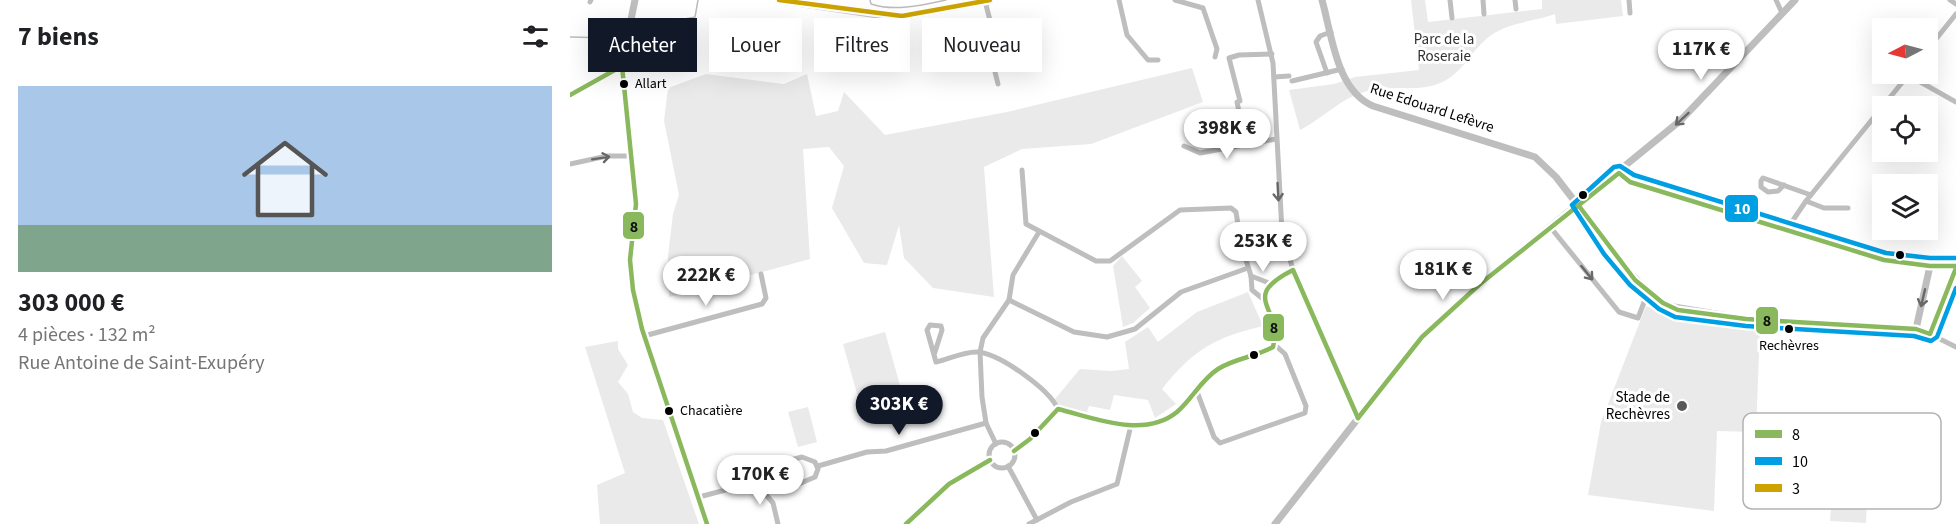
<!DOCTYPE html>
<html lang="fr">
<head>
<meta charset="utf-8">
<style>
	:root { --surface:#fff; --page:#f6f6f6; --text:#202124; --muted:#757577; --line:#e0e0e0; --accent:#111827 }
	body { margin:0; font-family:"Source Sans 3",sans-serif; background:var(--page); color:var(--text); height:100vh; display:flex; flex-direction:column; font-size:22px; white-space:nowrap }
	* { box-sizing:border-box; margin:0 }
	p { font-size:20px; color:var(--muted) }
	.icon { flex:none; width:33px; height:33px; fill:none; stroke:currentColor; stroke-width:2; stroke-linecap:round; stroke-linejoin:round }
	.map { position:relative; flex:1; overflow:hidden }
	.details { display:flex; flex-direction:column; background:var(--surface); width:570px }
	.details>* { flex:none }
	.hud { position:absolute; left:18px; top:18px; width:570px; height:54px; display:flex; gap:12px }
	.needle { width:39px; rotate:264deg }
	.tools { position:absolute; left:1302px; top:18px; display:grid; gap:12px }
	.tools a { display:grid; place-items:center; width:66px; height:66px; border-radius:0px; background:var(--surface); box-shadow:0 6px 24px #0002; font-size:30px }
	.price { position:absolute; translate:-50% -51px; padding:0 14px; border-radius:21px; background:#fff; color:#222; font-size:20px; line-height:39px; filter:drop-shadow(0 2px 3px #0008) }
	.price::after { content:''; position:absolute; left:50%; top:36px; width:18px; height:14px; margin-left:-9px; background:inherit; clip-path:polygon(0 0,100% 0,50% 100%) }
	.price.on { background:var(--accent); color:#fff }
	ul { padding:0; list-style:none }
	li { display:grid; align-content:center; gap:12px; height:318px; padding:0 18px }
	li+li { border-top:2px solid var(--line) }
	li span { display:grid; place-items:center; height:186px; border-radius:0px; color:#555 }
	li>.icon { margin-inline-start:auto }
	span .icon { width:108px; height:108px; fill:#fffc; stroke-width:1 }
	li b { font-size:26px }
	h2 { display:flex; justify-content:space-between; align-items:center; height:72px; padding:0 18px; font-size:26px }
	.pill { padding:0 21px; border-radius:0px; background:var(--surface); box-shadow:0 6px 24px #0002; font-size:21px; line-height:54px }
	.pill.on { background:var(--accent); color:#fff }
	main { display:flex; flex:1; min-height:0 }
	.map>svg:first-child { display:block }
</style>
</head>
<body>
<main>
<section class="details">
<h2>7 biens<svg class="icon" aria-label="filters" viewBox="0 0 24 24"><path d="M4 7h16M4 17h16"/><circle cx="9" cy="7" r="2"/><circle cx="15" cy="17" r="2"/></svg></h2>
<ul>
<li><span style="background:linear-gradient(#a9c7e8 75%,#7fa58c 0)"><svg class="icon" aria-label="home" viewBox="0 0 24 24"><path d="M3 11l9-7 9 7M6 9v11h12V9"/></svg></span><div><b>303 000 €</b><p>4 pièces · 132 m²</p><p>Rue Antoine de Saint-Exupéry</p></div></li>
</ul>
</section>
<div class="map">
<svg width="1386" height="524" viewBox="0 0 1386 524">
	<rect width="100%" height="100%" fill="#fff"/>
	<!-- green -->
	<g fill="#eaeaea">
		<path d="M841 0H855L858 22 972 9V0H1051L1053 16 986 24 985 14C963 22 939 22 920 36 901 50 893 74 870 83 847 93 821 84 797 91 770 98 754 118 730 130L719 90 764 84 785 77 849 70Z"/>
		<polygon points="167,20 188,24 186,37 164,33"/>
		<polygon points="622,68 633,102 521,144 452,149 414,167 424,297 363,288 334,258 329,225 317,265 294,263 262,208 274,166 259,147 233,149 240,259 99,297 98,256 103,214 109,195 94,121 98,88 136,74 214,84 237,74 246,116 268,111 274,92 315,135 437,112"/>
		<polygon points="552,256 572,281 565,287 580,308 563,323 553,327 543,266"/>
		<path d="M678 292 693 326C644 338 624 349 592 389L606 404 585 418 578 400 544 395 540 410 519 406 517 412C504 410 492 411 485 399L510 369 541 371 559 369 555 342 578 327 588 342 627 312Z"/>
		<path d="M1076 306C1116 322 1148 325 1190 327L1186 432 1147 431 1144 511 1018 495 1031 422Z"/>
		<polygon points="315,332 335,403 293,415 273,344"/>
		<polygon points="48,341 48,349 58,365 48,382 58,394 63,412 72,418 93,420 129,524 30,524 27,485 55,473 15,347"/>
		<polygon points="238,407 247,442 228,447 218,412"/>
		<polygon points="1262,496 1297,498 1296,523 1260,521"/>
	</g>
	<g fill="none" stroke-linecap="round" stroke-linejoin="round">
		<!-- stream -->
		<g stroke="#bcbcbc" stroke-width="1.5">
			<path d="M300 0 301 4C324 12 353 5 376 0"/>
			<polyline points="104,21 125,17 128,0"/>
			<polyline points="0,37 42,38"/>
		</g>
		<!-- minor -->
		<g stroke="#bebebe" stroke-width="5">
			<polyline points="549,0 557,35 578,60 588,60"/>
			<polyline points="605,0 633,8 647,49 645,57"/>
			<polyline points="688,0 703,63 712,232 723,270 788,418"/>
			<polyline points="880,0 882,18"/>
			<polyline points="913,0 914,14"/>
			<polyline points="945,0 946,9"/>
			<polyline points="1059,0 1060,13"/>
			<polyline points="1206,0 1212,13"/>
			<polyline points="1380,0 1386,4"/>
			<polyline points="415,1 422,28 419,48 428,84"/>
			<polyline points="20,2 21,0"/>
			<polyline points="1358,49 1386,14"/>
			<polyline points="757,73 746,42 750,36 761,32"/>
			<polyline points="1338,75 1386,102"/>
			<polyline points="704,77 719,76"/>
			<polyline points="722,81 772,69"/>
			<polyline points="676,145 667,102 670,101 659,58 669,55 702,54"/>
			<polyline points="614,146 630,153 706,139"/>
			<polyline points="0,164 37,156 62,156"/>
			<polyline points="452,170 456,224 526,261 540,261 610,210 661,208 666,212 671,244 681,276 699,283"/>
			<polyline points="1214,185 1208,191 1198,192 1191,187 1191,181 1193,178 1241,195"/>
			<polyline points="1236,201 1254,208 1278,208"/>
			<polyline points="981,228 1049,312 1068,318 1078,292"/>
			<polyline points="1217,229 1236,201 1339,74"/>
			<polyline points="681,276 682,290 693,299"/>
			<polyline points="439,300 504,332 537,337 565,329 611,292 678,268"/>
			<polyline points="1360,334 1386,347"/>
			<polyline points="74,336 192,304 196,298 191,274"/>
			<path d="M705 345C712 309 666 293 723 270"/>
			<path d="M364 355 372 330 371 326 360 325 357 330 366 362C379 359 395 351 408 352 430 354 479 389 488 409"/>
			<polyline points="626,389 644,437 650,443 735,413 736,406 715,354 705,345"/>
			<path d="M488 409C524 416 580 441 609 410 623 395 633 378 651 367 664 359 698 353 705 345"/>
			<circle cx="432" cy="455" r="13"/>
			<polyline points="426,444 416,423 412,397 410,352 413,338 439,300 443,275 469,232"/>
			<polyline points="444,451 460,439 488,409"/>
			<polygon points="232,457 245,462 248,469 245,477 224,486 211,482 208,476 210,466 217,461"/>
			<polyline points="248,466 297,452 316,451 416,423"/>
			<polyline points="438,466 467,520"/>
			<polyline points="185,482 203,503 208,524"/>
			<polyline points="129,497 208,476"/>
			<polyline points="336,524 379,484 420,460"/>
			<polyline points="459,524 501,502 547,484 561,425"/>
		</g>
		<!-- tertiary -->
		<g stroke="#bebebe" stroke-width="7">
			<polyline points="65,0 52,63 66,204 60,260 63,290 72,329 137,524"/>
			<path d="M752 0C762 35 766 90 803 106L965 157 986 177 1057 269 1078 292 1098 306 1176 319 1346 329 1360 334 1386 268"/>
			<polyline points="0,95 52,66"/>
			<polyline points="1049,173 1060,182 1314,260 1360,266 1386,266"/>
			<polyline points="1346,329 1360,266"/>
			<polyline points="705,524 852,337 910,284 1111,120 1225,0"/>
		</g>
		<!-- secondary -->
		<polyline stroke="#c1c1c1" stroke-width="8" points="209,0 305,14 332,16 420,0"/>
		<!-- bus-1 casing -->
		<g stroke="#fff" stroke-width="9">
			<g id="bus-1">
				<polyline points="0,95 52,66 66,204 60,260 63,290 72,329 137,524"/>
				<polyline points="1009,206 1065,280 1093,303 1108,310 1176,319 1346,329 1360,334 1386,268"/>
				<polyline points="788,418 852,337 910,284 1049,173 1060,182 1314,260 1360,266 1386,266"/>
				<path d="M444 451 460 439 488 409C524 418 574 439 607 412 622 399 631 380 648 369 665 358 686 357 703 347 713 306 668 298 723 270L788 418"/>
				<polyline points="336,524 379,484 420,460"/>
			</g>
		</g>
		<!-- bus-2 casing -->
		<g stroke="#fff" stroke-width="9">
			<polyline id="bus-2" points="1386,258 1360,258 1316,253 1064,175 1050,166 1044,167 1002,205 1034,254 1060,285 1089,309 1105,317 1176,326 1344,336 1361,341 1367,337 1386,288"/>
		</g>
		<!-- bus-3 casing -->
		<g stroke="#fff" stroke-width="9">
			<polyline id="bus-3" points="209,0 332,16 420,0"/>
		</g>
		<!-- bus-1 -->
		<use href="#bus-1" stroke="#8ab85c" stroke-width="4.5"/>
		<!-- bus-2 -->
		<use href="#bus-2" stroke="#009fe3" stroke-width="4.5"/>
		<!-- bus-3 -->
		<use href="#bus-3" stroke="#cca300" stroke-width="4.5"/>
	</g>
	<!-- one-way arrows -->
	<defs><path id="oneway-shaft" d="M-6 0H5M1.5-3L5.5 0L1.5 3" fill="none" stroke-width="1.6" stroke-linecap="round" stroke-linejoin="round" transform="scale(1.5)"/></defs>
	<g stroke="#686868">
		<use href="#oneway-shaft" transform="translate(1112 119) rotate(137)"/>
		<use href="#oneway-shaft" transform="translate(31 158) rotate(-9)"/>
		<use href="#oneway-shaft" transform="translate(708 192) rotate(87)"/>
		<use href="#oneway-shaft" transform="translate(1017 273) rotate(51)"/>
		<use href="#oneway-shaft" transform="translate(1353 298) rotate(103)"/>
	</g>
	<!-- markers -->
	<g fill="#000" stroke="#fff" stroke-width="2">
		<circle cx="54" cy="84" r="5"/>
		<circle cx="1013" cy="195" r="5"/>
		<circle cx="1330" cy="255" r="5"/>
		<circle cx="1219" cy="329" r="5"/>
		<circle cx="684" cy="355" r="5"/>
		<circle cx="99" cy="411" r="5"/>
		<circle cx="465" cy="433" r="5"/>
	</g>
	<circle fill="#595959" stroke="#fff" stroke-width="2" cx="1112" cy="406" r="6"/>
	<g text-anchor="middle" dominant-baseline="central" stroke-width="6" stroke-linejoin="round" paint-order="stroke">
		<!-- bus labels -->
		<g font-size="14" fill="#000" stroke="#fff" text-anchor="start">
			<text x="65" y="84">Allart</text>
			<text x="1219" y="346" text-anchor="middle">Rechèvres</text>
			<text x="110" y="411">Chacatière</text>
		</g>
		<!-- park labels -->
		<g font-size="15" fill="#2f2f2f" stroke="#fff">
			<text x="874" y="39">Parc de la<tspan x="874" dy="17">Roseraie</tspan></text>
		</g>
		<!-- street labels -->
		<g font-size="15" fill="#000" stroke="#fff">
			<text transform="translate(862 108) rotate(18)">Rue Edouard Lefèvre</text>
		</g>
		<!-- poi labels -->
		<g font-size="15" fill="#000" stroke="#fff" text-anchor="end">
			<text x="1100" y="397">Stade de<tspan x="1100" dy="17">Rechèvres</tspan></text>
		</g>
	</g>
	<!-- legend -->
	<rect x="1173" y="413" width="198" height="96" rx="9" fill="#fff" stroke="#b2b2b2" stroke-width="1.5"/>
	<rect x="1185" y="430" width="27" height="8" fill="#8ab85c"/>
	<rect x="1185" y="457" width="27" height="8" fill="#009fe3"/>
	<rect x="1185" y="484" width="27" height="8" fill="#cca300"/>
	<g font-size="16" fill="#000">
		<text x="1222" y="440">8</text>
		<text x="1222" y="467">10</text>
		<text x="1222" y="494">3</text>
	</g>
	<g stroke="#fff" stroke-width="2">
		<rect x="1154" y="194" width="35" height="29" rx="6" fill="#009fe3"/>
		<rect x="52" y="211" width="23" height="29" rx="6" fill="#8ab85c"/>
		<rect x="1185" y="306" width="24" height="29" rx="6" fill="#8ab85c"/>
		<rect x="692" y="313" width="23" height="29" rx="6" fill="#8ab85c"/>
	</g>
	<g font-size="16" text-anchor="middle" font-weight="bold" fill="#fff">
		<text x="1172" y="214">10</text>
	</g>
	<g font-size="16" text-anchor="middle" font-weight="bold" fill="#111">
		<text x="64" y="232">8</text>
		<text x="1197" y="326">8</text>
		<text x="704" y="333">8</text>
	</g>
</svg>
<div class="tools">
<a><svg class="needle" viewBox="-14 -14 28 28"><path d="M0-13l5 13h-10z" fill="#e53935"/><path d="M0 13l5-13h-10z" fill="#757577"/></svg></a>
<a><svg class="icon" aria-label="locate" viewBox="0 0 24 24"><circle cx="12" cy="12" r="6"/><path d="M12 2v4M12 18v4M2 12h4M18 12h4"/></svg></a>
<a><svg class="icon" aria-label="layers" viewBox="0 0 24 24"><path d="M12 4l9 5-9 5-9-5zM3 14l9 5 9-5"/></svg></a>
</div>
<b class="price" style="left:1131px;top:81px">117K €</b>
<b class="price" style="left:657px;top:160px">398K €</b>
<b class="price" style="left:693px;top:273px">253K €</b>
<b class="price" style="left:873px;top:301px">181K €</b>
<b class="price" style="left:136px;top:307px">222K €</b>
<b class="price on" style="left:329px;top:436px">303K €</b>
<b class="price" style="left:190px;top:506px">170K €</b>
<div class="hud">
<a class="pill on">Acheter</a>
<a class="pill">Louer</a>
<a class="pill">Filtres</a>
<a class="pill">Nouveau</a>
</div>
</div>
</main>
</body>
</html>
